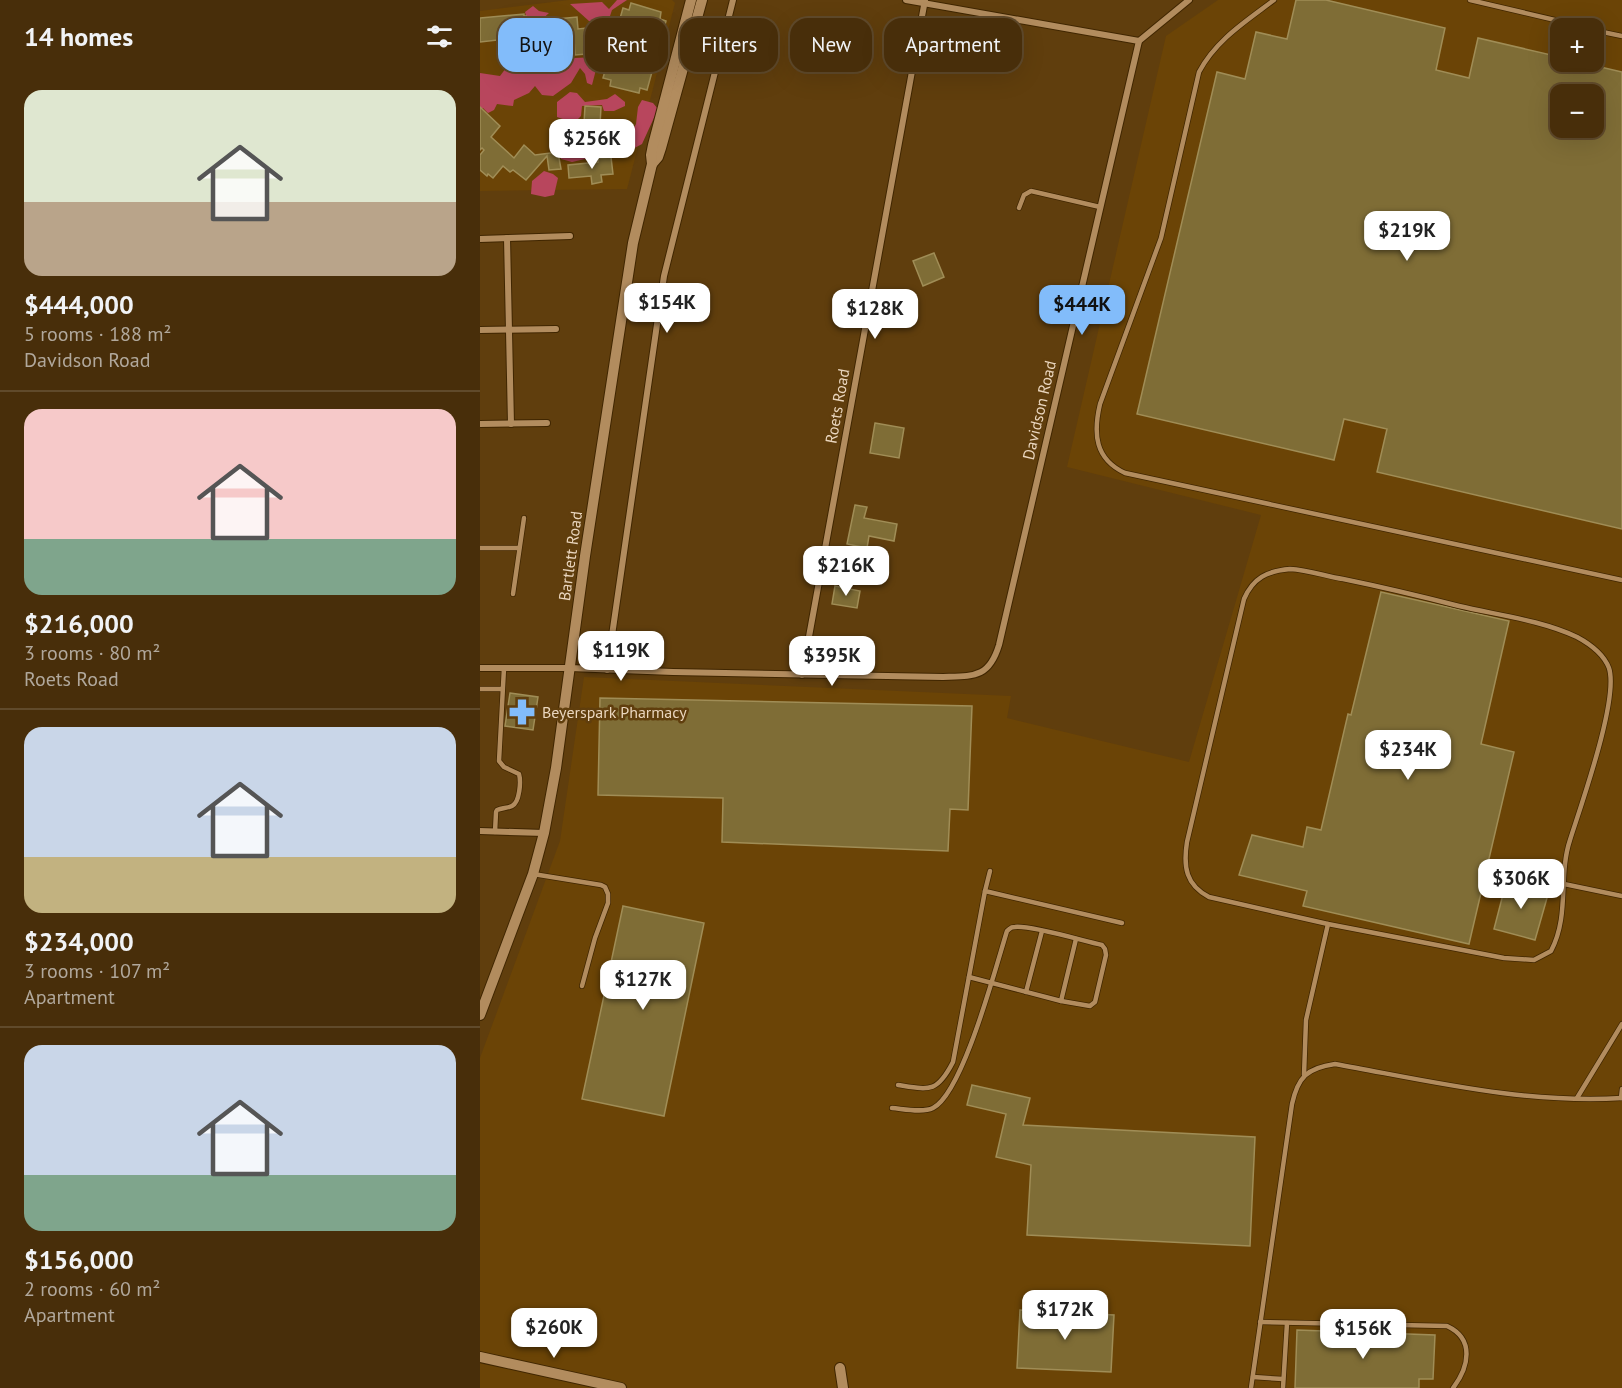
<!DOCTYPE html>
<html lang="en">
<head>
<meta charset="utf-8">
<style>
	:root { --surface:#482e0a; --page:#523a18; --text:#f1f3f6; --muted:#b1a89c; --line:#604a2b; --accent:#82bcfa }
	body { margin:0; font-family:"PT Sans",sans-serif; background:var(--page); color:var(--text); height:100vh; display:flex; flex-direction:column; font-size:22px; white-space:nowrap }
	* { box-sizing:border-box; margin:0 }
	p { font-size:20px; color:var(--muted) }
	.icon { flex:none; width:33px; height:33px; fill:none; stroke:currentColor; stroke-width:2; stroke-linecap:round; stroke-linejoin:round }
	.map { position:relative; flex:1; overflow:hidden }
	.side { display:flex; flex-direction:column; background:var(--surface); width:480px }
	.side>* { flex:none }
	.top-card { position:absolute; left:18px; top:18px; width:570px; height:54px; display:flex; gap:12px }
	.fabs { position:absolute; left:1070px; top:18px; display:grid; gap:12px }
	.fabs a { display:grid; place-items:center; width:54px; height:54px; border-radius:12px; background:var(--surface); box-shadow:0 6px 24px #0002,0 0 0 2px var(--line); font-size:30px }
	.price { position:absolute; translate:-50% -51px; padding:0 14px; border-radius:12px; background:#fff; color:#222; font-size:20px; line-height:39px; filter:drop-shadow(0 2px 3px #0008) }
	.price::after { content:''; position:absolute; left:50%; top:36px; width:18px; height:14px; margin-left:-9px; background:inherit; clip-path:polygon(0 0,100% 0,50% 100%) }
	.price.current { background:var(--accent); color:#111 }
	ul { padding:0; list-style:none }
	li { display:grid; align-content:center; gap:12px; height:318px; padding:0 24px }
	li+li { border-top:2px solid var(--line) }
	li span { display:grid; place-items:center; height:186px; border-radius:18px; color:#555 }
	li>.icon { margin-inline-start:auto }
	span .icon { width:108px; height:108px; fill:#fffc; stroke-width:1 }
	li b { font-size:26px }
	h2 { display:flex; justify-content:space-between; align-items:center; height:72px; padding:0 24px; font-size:26px }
	.pill { padding:0 21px; border-radius:18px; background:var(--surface); box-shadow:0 6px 24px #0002,0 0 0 2px var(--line); font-size:21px; line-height:54px }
	.pill.current { background:var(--accent); color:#111 }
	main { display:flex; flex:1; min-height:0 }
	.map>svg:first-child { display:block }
</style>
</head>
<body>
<main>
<section class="side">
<h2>14 homes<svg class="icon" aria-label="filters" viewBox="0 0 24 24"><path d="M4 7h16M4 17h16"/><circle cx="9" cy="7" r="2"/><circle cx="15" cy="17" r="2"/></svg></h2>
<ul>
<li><span style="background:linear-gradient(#dfe7d0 60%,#b9a48a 0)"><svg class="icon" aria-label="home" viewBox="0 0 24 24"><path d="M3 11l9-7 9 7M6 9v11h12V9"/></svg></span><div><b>$444,000</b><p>5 rooms · 188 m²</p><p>Davidson Road</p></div></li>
<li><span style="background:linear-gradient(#f6c9c9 70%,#7fa58c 0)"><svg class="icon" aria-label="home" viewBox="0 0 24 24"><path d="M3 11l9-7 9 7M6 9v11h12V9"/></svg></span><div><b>$216,000</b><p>3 rooms · 80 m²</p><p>Roets Road</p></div></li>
<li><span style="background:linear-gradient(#c9d6e8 70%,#c2b280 0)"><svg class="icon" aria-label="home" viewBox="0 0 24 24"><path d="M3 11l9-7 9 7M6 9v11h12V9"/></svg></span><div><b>$234,000</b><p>3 rooms · 107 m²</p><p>Apartment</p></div></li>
<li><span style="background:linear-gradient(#c9d6e8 70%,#7fa58c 0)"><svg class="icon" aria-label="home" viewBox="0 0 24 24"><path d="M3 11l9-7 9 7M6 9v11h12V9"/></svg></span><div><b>$156,000</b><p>2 rooms · 60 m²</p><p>Apartment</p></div></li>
</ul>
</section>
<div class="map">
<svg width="1142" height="1388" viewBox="0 0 1142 1388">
	<rect width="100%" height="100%" fill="#603e0d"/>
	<!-- built -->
	<g fill="#6b4406" fill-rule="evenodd">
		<polygon points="89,0 192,0 195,3 147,189 0,191 0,11"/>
		<path d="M738 0H1142V1388H0V1058L80 841 104 677 531 696 527 718 709 762 781 515 587 467 686 36ZM1080 28H1113V62H1080ZM1080 94H1113V128H1080Z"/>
	</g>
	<!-- forest -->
	<g fill="#b8465d">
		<polygon points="137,0 147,0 132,10 128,22 109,21 90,4 122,2 129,9"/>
		<path d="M53 6 59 11 69 13C61 19 58 29 58 39L64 42 63 62 67 64 74 57 92 52 94 58 117 57 121 50 120 40 125 46V52L118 62 112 85 107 83 105 74 100 68 91 83 73 96 62 95 55 86 49 93 34 100 33 106 17 104 14 110 8 113 3 108 0 111V73L20 76 26 68 49 67C54 56 45 45 51 34L45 12Z"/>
		<polygon points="90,92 97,93 105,102 127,99 135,94 145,102 145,106 134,111 124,111 122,105 102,106 101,116 94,123 77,117 77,102"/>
		<polygon points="162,100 173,103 178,109 162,144 149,151 142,148 156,124 158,107"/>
		<polygon points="87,135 97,142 99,137 115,139 118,144 118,156 92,162 81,159 81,152 78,149 73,148 73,144 78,136"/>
		<polygon points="64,171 73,174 78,178 74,195 65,197 51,194 52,181"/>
	</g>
	<!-- building -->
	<g fill="#7f6d36" stroke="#a08d56" stroke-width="1.5" fill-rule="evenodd">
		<path d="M816 0H846L965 28 956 70 989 78 998 38 1080 57V62H1099L1142 72V529L897 472 907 429 864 419 854 460 657 414 737 72 765 79 776 32 807 39ZM1080 94H1113V128H1080Z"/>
		<polygon points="151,3 181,12 180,19 186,21 167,90 160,88 159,93 130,86 131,80 123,78 143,8 149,10"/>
		<polygon points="44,14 44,16 46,16 48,37 46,37 49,65 29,67 26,39 0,42 0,18"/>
		<polygon points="97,17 98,29 116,27 119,53 95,55 94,39 83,40 82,29 66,30 66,20"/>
		<polygon points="105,106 121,107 120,125 104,123"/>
		<polygon points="0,107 20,126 11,137 34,158 44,145 55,155 78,152 81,169 69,170 67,156 46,180 33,170 30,172 23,166 13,178 8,174 7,176 0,170 0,155 4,150 2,148 0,150"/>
		<polygon points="131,157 133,174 121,175 122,182 112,184 111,176 89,178 88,165 118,162 118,158"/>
		<polygon points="454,253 464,277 443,286 433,261"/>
		<polygon points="395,423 424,428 419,458 390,453"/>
		<polygon points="375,505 387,507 384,518 417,524 414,541 389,536 387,548 367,544"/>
		<polygon points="355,586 380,591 377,608 352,604"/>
		<polygon points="901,592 1029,621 1001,744 1034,752 989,944 823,906 827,891 759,875 772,835 823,847 827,827 841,830 868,714 871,715"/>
		<polygon points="30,693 58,697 53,730 25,726"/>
		<polygon points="120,698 492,706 488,810 470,809 468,851 242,842 243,798 118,795"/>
		<polygon points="1027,879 1069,891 1055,940 1014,929"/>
		<polygon points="143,906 224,923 184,1116 102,1099"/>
		<polygon points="492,1085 550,1098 543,1125 775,1137 770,1246 547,1235 551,1165 516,1157 526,1114 487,1105"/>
		<polygon points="540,1310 634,1315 631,1372 537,1368"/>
		<polygon points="817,1330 955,1335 953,1379 939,1379 939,1388 815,1388"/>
	</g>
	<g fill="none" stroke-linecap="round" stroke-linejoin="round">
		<!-- service casing -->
		<g stroke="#402601" stroke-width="6">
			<g id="service">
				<path d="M794 0C765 22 736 40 719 72L681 238 620 404C613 434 615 459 645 473L1142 580"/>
				<polyline points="990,0 1109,28"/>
				<polyline points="1113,30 1142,36"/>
				<polyline points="539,208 544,195 551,191 620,207"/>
				<polyline points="0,548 39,548"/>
				<path d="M810 569C828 570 845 576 863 579 902 587 940 596 979 606 1017 615 1061 620 1097 637 1110 644 1124 655 1129 668 1139 699 1101 805 1090 840 1078 876 1090 915 1071 951L1054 960 1024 958 848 924 729 897C706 885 703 867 707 842L764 599C773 578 787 571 810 569Z"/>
				<polyline points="33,594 44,518"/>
				<polyline points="0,689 22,689"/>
				<path d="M15 832 16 812 17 810C22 808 28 808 32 806 40 802 41 781 39 774L24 767 19 761 24 668"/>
				<polyline points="510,871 505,891 642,923"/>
				<polyline points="53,874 121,885 125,887 128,894 128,903 115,938 102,986"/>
				<polyline points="1084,884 1142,896"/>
				<polyline points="546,992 562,931"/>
				<polyline points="581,1001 596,939"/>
				<polyline points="824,1075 826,1020 848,924"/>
				<path d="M418 1085C450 1090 457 1093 473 1062L505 891"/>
				<polyline points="1097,1098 1142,1024"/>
				<polyline points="1141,1098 1142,1089"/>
				<path d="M412 1108C424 1109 443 1113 453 1108 483 1093 516 966 527 931 531 928 530 927 535 927 551 925 603 941 622 945L625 949 626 955 615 1002 610 1006 581 1001 489 977"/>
				<path d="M780 1322 967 1326C995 1339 989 1367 973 1388"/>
				<polyline points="773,1377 803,1379"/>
				<path d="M771 1388 812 1104C818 1077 827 1068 855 1064 950 1081 1044 1104 1142 1098"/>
				<polyline points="803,1388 807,1323"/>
			</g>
		</g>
		<!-- minor casing -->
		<g stroke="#402601" stroke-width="8">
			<g id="minor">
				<polyline points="426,0 659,41"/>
				<polyline points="27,238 31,424"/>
				<polyline points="0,239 90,236"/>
				<polyline points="0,330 76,329"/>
				<polyline points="0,424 67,423"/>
				<path d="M0 668H90L193 672 463 677C494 676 509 678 519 645L659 41 709 0"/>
				<polyline points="127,670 184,276 253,0"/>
				<polyline points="322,675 445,0"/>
				<polyline points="0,831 64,833"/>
			</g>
		</g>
		<!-- tertiary casing -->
		<g stroke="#402601" stroke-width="12">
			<g id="tertiary">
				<polyline points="172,164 178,157 181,148 222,0"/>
				<polyline points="0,1015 53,874 64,833 76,768 105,556 153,243 172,164 171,155 173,145 211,0"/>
				<polyline points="0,1357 141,1388"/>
				<polyline points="360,1368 363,1388"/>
			</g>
		</g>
		<!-- service -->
		<use href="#service" stroke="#b28c5e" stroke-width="4.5"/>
		<!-- minor -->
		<use href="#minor" stroke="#b28c5e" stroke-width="6"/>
		<!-- tertiary -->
		<use href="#tertiary" stroke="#b28c5e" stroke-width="10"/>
	</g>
	<!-- icons -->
	<defs>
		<g id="pharmacy-bare" transform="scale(2.07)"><path d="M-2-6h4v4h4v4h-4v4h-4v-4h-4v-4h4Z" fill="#82bcfa" stroke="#603e0d" stroke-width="2.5" paint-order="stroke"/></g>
	</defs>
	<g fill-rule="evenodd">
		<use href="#pharmacy-bare" x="42" y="712"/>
	</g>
	<g text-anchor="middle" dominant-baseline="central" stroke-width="5" stroke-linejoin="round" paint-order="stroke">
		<!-- street labels -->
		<g font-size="16" fill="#ead6be" stroke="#603e0d">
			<text transform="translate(357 406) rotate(-80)">Roets Road</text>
			<text transform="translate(559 410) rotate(-77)">Davidson Road</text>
			<text transform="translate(90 556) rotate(-82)">Bartlett Road</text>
		</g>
		<!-- poi labels -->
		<g font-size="16" fill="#ead6be" stroke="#603e0d" text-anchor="start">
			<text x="62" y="712">Beyerspark Pharmacy</text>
		</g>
	</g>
</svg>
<div class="fabs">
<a>+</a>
<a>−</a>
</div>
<b class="price" style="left:112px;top:170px">$256K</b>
<b class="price" style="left:927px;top:262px">$219K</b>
<b class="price" style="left:187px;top:334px">$154K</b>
<b class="price current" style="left:602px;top:336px">$444K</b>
<b class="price" style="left:395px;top:340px">$128K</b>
<b class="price" style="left:366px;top:597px">$216K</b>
<b class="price" style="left:141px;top:682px">$119K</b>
<b class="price" style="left:352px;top:687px">$395K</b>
<b class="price" style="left:928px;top:781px">$234K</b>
<b class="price" style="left:1041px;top:910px">$306K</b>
<b class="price" style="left:163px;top:1011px">$127K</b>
<b class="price" style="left:585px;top:1341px">$172K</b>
<b class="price" style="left:74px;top:1359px">$260K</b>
<b class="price" style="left:883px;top:1360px">$156K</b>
<div class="top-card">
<a class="pill current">Buy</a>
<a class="pill">Rent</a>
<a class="pill">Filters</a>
<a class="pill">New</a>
<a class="pill">Apartment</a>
</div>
</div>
</main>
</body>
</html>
